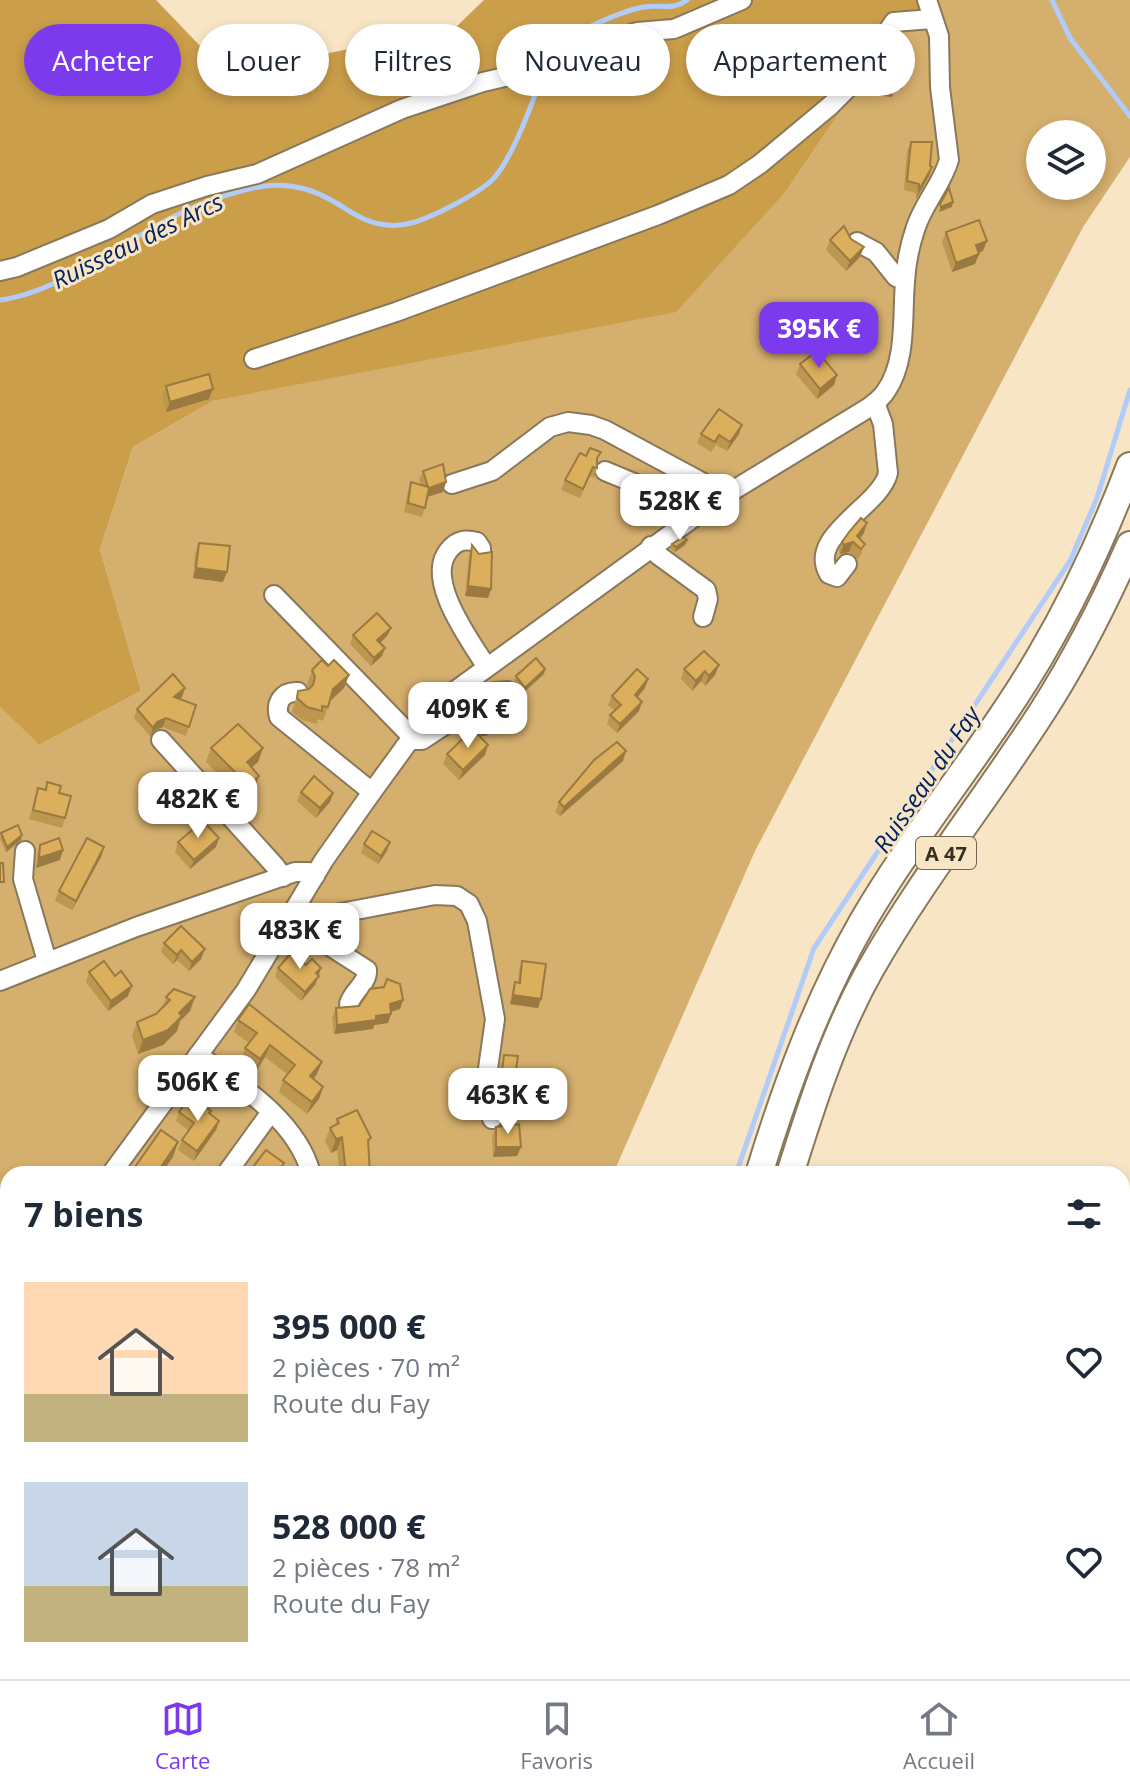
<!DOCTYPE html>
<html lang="fr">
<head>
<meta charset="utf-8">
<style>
	:root { --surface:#fff; --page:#f6f6f7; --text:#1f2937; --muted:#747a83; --line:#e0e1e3; --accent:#7c3aed }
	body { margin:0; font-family:"Open Sans",sans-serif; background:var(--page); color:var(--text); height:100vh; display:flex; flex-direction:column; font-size:30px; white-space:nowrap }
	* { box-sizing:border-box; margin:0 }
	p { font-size:26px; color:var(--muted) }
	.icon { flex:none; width:44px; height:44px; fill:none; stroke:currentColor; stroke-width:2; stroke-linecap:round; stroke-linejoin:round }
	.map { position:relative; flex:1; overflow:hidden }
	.panel { position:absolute; left:0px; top:1166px; width:1130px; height:514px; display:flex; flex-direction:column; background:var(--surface); border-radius:24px 24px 0 0; box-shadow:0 4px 12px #0003 }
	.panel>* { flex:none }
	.banner { position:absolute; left:24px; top:24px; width:1082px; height:72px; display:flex; gap:16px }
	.fabs { position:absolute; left:1026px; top:120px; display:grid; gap:16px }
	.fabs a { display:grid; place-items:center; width:80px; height:80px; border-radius:50%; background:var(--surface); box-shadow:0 4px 12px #0003; font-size:40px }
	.price { position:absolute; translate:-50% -68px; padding:0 18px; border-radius:16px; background:#fff; color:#222; font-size:26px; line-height:52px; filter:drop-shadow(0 2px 4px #0008) }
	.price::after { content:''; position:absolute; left:50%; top:48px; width:24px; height:18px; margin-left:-12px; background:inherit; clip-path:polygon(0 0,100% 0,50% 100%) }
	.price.active { background:var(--accent); color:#fff }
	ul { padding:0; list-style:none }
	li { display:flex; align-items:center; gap:24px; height:200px; padding:0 24px }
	li span { display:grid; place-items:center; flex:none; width:224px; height:160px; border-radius:0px; color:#555 }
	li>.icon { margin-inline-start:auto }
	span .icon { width:96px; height:96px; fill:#fffc; stroke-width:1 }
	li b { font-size:34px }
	h2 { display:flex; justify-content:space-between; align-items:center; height:96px; padding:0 24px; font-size:34px }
	.chip { padding:0 28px; border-radius:36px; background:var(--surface); box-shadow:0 4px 12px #0003; font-size:28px; line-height:72px }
	.chip.active { background:var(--accent); color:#fff }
	.tab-bar { display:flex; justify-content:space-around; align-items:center; height:112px; border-top:2px solid var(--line); background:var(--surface); font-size:22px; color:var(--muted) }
	.tab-bar a { display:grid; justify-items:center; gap:4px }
	.tab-bar .active { color:var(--accent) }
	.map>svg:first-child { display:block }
</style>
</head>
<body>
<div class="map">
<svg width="1130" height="1679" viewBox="0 0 1130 1679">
	<rect width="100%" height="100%" fill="#f8e5c5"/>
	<!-- green -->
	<path fill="#d5af6d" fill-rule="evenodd" d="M929 0H1130V157L1083 227 755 851 613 1174H8V1672H390L387 1679H0V707L39 745 141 691 100 549 133 447 213 401 411 362 786 191 851 96 892 25ZM1040 134H1092V186H1040Z"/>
	<!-- forest -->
	<polygon fill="#cb9e4a" points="0,0 156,0 227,74 456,27 484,0 929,0 935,21 892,25 851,96 786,191 676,312 213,401 133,447 100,549 141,691 39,745 0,707"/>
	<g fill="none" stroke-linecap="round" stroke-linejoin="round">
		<!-- stream -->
		<g stroke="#b1ccf8" stroke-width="5">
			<polyline points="1052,0 1070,38 1130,116"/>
			<path d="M546 62 544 59C555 39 621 11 644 7 661 4 672 11 687 0"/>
			<path d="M0 300C70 291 143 224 209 201 253 186 288 175 331 200 347 209 362 221 380 224 404 229 422 220 444 210 459 202 478 193 491 181 511 163 534 99 543 72"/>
			<polyline points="736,1174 814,948 1070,561 1097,498 1130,390"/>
			<polyline points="524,1679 527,1672"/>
		</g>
		<!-- minor casing -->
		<g stroke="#89785a" stroke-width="22">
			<g id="minor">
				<polyline points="857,242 876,252 896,277 905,280"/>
				<polyline points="0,271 17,267 109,229 152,204 207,186 257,174 402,109 483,82 557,65 606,42 637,32 674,29 742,0"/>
				<polyline points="254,359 396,312 658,215 729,185 760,164 831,105 847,89 894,22 932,19"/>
				<polyline points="605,471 641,486 687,498 701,513"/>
				<polyline points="452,484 492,471 550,427 568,422 591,425 605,430 707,485 719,499"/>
				<polyline points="651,546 658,555 706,590 708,599 703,617"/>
				<path d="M481 553V548L477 542C465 539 457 540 449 550 424 579 470 640 486 666"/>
				<path d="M847 564 837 577 829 574C806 536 881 506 888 473L883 424 875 403"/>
				<polyline points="274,595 415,740 422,740 495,692 508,691 508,697 492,708 483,725"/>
				<path d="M298 692C282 691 275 703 279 717L372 792"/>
				<polyline points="161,740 275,866 283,877"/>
				<polyline points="25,851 23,879 47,961"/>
				<polyline points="294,912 309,919 435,895 457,896 469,904 477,921 495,1019 485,1090 492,1119"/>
				<path d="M287 923 325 943 367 970C368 984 352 991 349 1004"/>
				<polyline points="0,981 136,927 295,872 309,872 315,876"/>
				<path d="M198 1055C241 1085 298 1122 311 1174"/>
				<path d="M111 1174 246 990 324 860 372 792 412 737 448 696 719 499 868 408C875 403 882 398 886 391 907 361 902 316 905 282 906 263 910 244 916 227 924 203 942 184 949 160L940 87 939 36 927 0"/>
				<polyline points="226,1174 271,1112"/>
				<polyline points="0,1322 8,1313"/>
				<polyline points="0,1568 8,1579"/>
				<polyline points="1122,1570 1130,1548"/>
				<polyline points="1084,1679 1087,1672"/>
			</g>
		</g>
		<!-- highway casing -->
		<g stroke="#89785a" stroke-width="30">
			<g id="highway">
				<path d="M759 1174C786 1086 817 1001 863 921 916 830 985 749 1039 658 1075 597 1105 532 1130 466"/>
				<path d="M790 1174C812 1104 834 1034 870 970 921 880 986 799 1042 712 1076 659 1105 602 1130 545"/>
				<polyline points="548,1679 551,1672"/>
				<polyline points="579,1679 582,1672"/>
			</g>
		</g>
		<!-- minor -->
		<use href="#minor" stroke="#fff" stroke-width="18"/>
		<!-- highway -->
		<use href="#highway" stroke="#fff" stroke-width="26"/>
	</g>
	<!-- wall -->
	<g fill="#bd964f">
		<polygon points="881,61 905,80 901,90 894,89 892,97 875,95 877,70"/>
		<polygon points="911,142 929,176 916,199 916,193 904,190 907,151"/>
		<polygon points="946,232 983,251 978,253 975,264 952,272 942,242"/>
		<polygon points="830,240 860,257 846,271 826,250"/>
		<polygon points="800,364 837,375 834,385 817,399 796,374"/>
		<polygon points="166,386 209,399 166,412 162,396"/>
		<polygon points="701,434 739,434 727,451 716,445 711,452 697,443"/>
		<polygon points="597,462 597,468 594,478 590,476 580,498 561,490 565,480"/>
		<polygon points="423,471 446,482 443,492 428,497 422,517 404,512 408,491 411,482 421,485 419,480"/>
		<polygon points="864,533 860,539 862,553 858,559 849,552 840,554 839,551 842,542"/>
		<polygon points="687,540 685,545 675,552 670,549 672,544"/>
		<polygon points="199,543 223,582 193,578 195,553"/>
		<polygon points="472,545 491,589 488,598 465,596 469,555"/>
		<polygon points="391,628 387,636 380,643 382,656 371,666 350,644 353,635"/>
		<polygon points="704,651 715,675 705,686 701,681 692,691 681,679 684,669"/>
		<polygon points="328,666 349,675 344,688 330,701 323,721 318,719 317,724 302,720 292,712 298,691 309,689 307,684 312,670"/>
		<polygon points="545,669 544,674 523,693 514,681 516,676"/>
		<polygon points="645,688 637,697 639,711 617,733 607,724 610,715 615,711 608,705 612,696"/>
		<polygon points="182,697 179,699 196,705 186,736 163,727 154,731 150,736 134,718 137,709"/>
		<polygon points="211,748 263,748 258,762 251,768 254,790 244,800 206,762"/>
		<polygon points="626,751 623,761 560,816 555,812 559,802"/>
		<polygon points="447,754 485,755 459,780 443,764"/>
		<polygon points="47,782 65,818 62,828 29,819 38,788 45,789"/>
		<polygon points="301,792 333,793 330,802 316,818 297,801"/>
		<polygon points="1,833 21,840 6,852 0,839"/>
		<polygon points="178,842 216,847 190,869 175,852"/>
		<polygon points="364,844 387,851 378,864 361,853"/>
		<polygon points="40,845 60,860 36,868 37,855"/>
		<polygon points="104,847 101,857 72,910 55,901 59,891"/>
		<polygon points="164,943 201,959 189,971 177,960 173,964 161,952"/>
		<polygon points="522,961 541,999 538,1008 510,1004 512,991 515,982 518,983 519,970"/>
		<polygon points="278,968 321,968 315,985 301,1001 275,977"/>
		<polygon points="89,972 115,976 132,986 128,996 108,1011 86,982"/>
		<polygon points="166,997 195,997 190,1011 180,1021 177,1031 163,1045 138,1054 132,1036 137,1022 156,1014 163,1007"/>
		<polygon points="403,1000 400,1009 391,1012 388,1023 374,1025 373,1029 334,1034 332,1018 336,1008"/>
		<polygon points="238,1020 317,1074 313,1079 323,1087 319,1099 307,1114 279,1092 283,1080 287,1074 265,1057 256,1071 241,1060 245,1048 249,1043 234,1032"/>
		<polygon points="504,1055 513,1091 509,1101 500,1101 497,1089 501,1065"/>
		<polygon points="179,1112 209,1114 219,1121 216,1130 194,1161 178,1150 182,1140 189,1131 176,1121"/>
		<polygon points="337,1119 371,1138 368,1145 370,1174 340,1174 337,1150 331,1153 325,1141 330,1128 335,1125"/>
		<polygon points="496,1127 521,1147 517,1156 493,1157 492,1136"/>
		<polygon points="1130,1336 1130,1362 1122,1356"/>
		<polygon points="1130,1376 1130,1419 1122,1415 1122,1383"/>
		<polygon points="1130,1609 1130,1630 1123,1627"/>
	</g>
	<!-- shaded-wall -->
	<g fill="#9a7a40">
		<polygon points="896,79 905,80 901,90 894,89 892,97 875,95 879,86"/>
		<polygon points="932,167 929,176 916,199 919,190"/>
		<polygon points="953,202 952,207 939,212 941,207"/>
		<polygon points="987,241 983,251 972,255 976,245"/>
		<polygon points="864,247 860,257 846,271 850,261"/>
		<polygon points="979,254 975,264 952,272 956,263"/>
		<polygon points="837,375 834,385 817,399 820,389"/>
		<polygon points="213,389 209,399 166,412 170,402"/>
		<polygon points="742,425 739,434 727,451 730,442"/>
		<polygon points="446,482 443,492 426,497 429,488"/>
		<polygon points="867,523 864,533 854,546 857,536"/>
		<polygon points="687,540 685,545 675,552 676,547"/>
		<polygon points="853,542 849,552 840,554 844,545"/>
		<polygon points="196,568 227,572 223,582 193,578"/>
		<polygon points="468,586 491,589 488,598 465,596"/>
		<polygon points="391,628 387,636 374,649 377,640"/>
		<polygon points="385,648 382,656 371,666 374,658"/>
		<polygon points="719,665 715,675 705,686 709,676"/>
		<polygon points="545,669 544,674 523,693 525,688"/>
		<polygon points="705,671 701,681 692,691 696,681"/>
		<polygon points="349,675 344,688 328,703 333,689"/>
		<polygon points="648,679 645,688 632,704 635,695"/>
		<polygon points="185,688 182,697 171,706 174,697"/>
		<polygon points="642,702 639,711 617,733 620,724"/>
		<polygon points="166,718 163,727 154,731 150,736 153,728 157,722"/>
		<polygon points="488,745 485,755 459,780 463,770"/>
		<polygon points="263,748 258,762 242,776 247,762"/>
		<polygon points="626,751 623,761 560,816 564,807"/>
		<polygon points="259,776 254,790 244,800 249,786"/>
		<polygon points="333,793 330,802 316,818 320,808"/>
		<polygon points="22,835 21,840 6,852 7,847"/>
		<polygon points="219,838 216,847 190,869 194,860"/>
		<polygon points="390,842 387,851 378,864 381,856"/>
		<polygon points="104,847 101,857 72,910 76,901"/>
		<polygon points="63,850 60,860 36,868 39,858"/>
		<polygon points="205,949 201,959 189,971 192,962"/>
		<polygon points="181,950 177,960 173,964 177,955"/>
		<polygon points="321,968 315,985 301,1001 305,992 316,973"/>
		<polygon points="132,986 128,996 108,1011 111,1001"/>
		<polygon points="513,995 541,999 538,1008 510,1004"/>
		<polygon points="195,997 190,1011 180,1021 177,1031 163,1045 138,1054 143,1040 179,1013"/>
		<polygon points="403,1000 400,1009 387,1013 390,1004"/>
		<polygon points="391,1014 388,1023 374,1025 373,1029 334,1034 337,1025 376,1016"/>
		<polygon points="270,1045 265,1057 256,1071 260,1059"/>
		<polygon points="322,1062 317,1074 306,1088 310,1076"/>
		<polygon points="323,1087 319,1099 307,1114 312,1102"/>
		<polygon points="513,1091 509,1101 500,1101 504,1092"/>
		<polygon points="219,1121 216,1130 194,1161 197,1151"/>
		<polygon points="342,1137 337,1150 331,1153 336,1139"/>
		<polygon points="178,1142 173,1157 161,1174 156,1174"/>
		<polygon points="496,1147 521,1147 517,1156 493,1157"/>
		<polygon points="8,1379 8,1389 0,1397 0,1388"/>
	</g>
	<!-- building -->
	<g fill="#dcaf5c" stroke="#9a7a40" stroke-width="2">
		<polygon points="881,61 906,63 905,80 896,79 895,87 879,86"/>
		<polygon points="911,142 932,142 930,166 932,167 919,190 919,184 907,181"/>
		<polygon points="949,188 953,202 941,207 940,204"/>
		<polygon points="979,220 987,241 976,245 979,254 956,263 946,232"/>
		<polygon points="844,226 851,239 864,247 850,261 830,240"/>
		<polygon points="817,351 837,375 820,389 800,364"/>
		<polygon points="209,374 213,389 170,402 166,386"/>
		<polygon points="719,409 742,425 730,442 719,435 715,442 701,434"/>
		<polygon points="590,448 601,452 597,458 597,468 593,467 583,489 565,480 580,453 586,456"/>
		<polygon points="443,464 446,482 429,488 425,508 408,503 411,482 428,487 423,471"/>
		<polygon points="861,518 867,523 857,536 865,544 861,549 853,542 844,545 842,542 849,532"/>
		<polygon points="683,537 687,540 676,547 672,544"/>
		<polygon points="199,543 230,546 227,572 196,568"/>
		<polygon points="472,545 479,554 492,552 491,589 468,586"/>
		<polygon points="377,613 391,628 377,640 385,648 374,658 353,635"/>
		<polygon points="704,651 719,665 709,676 705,671 696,681 684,669"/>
		<polygon points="536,658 545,669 525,688 516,676"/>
		<polygon points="322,660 328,666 334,660 349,675 333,689 328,707 322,706 322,711 307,707 297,698 298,691 309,689 313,685 315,677 312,670"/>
		<polygon points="637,669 648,679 635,695 642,702 620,724 610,715 621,705 612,696"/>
		<polygon points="173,674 185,688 174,697 196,705 189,727 166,718 157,722 153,728 137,709"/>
		<polygon points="238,724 263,748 247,762 259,776 249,786 211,748"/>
		<polygon points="473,729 488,745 463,770 447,754"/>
		<polygon points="617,742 626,751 564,807 559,802 594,760"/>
		<polygon points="314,776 333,793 320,808 301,792"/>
		<polygon points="47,782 61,786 59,793 71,796 65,818 33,810 38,788 46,790"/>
		<polygon points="203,821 219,838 194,860 178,842"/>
		<polygon points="18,825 22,835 7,847 1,833"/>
		<polygon points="372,831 390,842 381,856 364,844"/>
		<polygon points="59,838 63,850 39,858 40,845"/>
		<polygon points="87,838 104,847 76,901 59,891"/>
		<polygon points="0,863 3,863 4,882 0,882"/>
		<polygon points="181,926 205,949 192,962 181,950 177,955 164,943"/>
		<polygon points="292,952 306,965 312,959 321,968 316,973 319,976 305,992 278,968"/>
		<polygon points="104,961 115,976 121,971 132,986 111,1001 89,972"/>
		<polygon points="522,961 546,964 541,999 513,995 515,982 520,983"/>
		<polygon points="387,979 400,984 403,1000 390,1004 391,1014 376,1016 376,1020 337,1025 336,1008 359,1006 370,989 384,987"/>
		<polygon points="174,989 195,997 179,1013 182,1016 168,1030 143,1040 137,1022 156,1014 170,1000 166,997"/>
		<polygon points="249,1004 322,1062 310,1076 323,1087 312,1102 283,1080 295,1065 270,1045 260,1059 245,1048 257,1033 238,1020"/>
		<polygon points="504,1055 518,1056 513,1091 504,1092 501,1080"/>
		<polygon points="190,1096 211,1111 209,1113 219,1121 197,1151 182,1140 194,1123 179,1112"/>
		<polygon points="357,1110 371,1138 368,1140 370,1174 346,1174 342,1137 336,1139 330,1128 339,1123 337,1119"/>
		<polygon points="519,1124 521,1147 496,1147 496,1127"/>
		<polygon points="161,1130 178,1142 156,1174 130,1174"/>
		<polygon points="266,1150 284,1163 277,1174 254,1174 250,1171"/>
		<polygon points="8,1354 8,1379 0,1388 0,1358"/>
		<polygon points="1127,1374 1130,1376 1130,1407 1124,1405 1122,1409 1122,1383"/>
	</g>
	<g text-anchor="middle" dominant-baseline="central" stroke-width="6" stroke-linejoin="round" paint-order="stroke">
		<!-- shield labels -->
		<rect fill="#f8e5c5" stroke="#706553" stroke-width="2" x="916" y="837" width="60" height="32" rx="6"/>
		<g font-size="20" font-weight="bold" fill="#362e22">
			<text x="946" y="853">A 47</text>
		</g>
		<!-- water labels -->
		<g font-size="24" font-style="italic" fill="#002461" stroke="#f8e5c5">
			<text transform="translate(137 240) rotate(-26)">Ruisseau des Arcs</text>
			<text transform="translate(926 779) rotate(-56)">Ruisseau du Fay</text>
		</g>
	</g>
</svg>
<div class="fabs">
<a><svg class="icon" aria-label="layers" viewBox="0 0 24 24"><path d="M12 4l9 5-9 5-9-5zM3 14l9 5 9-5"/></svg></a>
</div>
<b class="price active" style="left:819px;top:370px">395K €</b>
<b class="price" style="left:680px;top:542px">528K €</b>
<b class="price" style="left:468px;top:750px">409K €</b>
<b class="price" style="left:198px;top:840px">482K €</b>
<b class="price" style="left:300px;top:971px">483K €</b>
<b class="price" style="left:198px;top:1123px">506K €</b>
<b class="price" style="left:508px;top:1136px">463K €</b>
<div class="banner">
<a class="chip active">Acheter</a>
<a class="chip">Louer</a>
<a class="chip">Filtres</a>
<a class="chip">Nouveau</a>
<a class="chip">Appartement</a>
</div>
<section class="panel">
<h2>7 biens<svg class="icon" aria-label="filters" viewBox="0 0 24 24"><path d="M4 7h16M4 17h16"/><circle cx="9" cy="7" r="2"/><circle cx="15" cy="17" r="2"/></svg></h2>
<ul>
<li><span style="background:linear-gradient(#ffd9b3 70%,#c2b280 0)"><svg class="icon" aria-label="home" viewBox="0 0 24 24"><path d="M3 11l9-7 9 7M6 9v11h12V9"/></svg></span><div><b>395 000 €</b><p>2 pièces · 70 m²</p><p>Route du Fay</p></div><svg class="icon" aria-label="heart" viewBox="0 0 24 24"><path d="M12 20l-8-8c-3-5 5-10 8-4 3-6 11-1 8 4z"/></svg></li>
<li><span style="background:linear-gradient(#c9d6e8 65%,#c2b280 0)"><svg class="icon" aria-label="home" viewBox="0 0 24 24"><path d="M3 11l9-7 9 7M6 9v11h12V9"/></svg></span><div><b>528 000 €</b><p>2 pièces · 78 m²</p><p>Route du Fay</p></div><svg class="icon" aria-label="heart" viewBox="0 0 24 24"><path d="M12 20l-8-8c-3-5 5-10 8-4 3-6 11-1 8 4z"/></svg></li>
</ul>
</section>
</div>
<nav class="tab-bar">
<a class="active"><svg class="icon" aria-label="map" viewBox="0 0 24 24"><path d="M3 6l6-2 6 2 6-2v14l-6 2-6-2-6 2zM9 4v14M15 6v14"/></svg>Carte</a>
<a><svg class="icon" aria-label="saved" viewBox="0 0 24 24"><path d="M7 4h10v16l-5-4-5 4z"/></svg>Favoris</a>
<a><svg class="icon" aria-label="home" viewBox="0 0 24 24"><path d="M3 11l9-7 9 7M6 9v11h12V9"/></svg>Accueil</a>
</nav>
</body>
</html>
